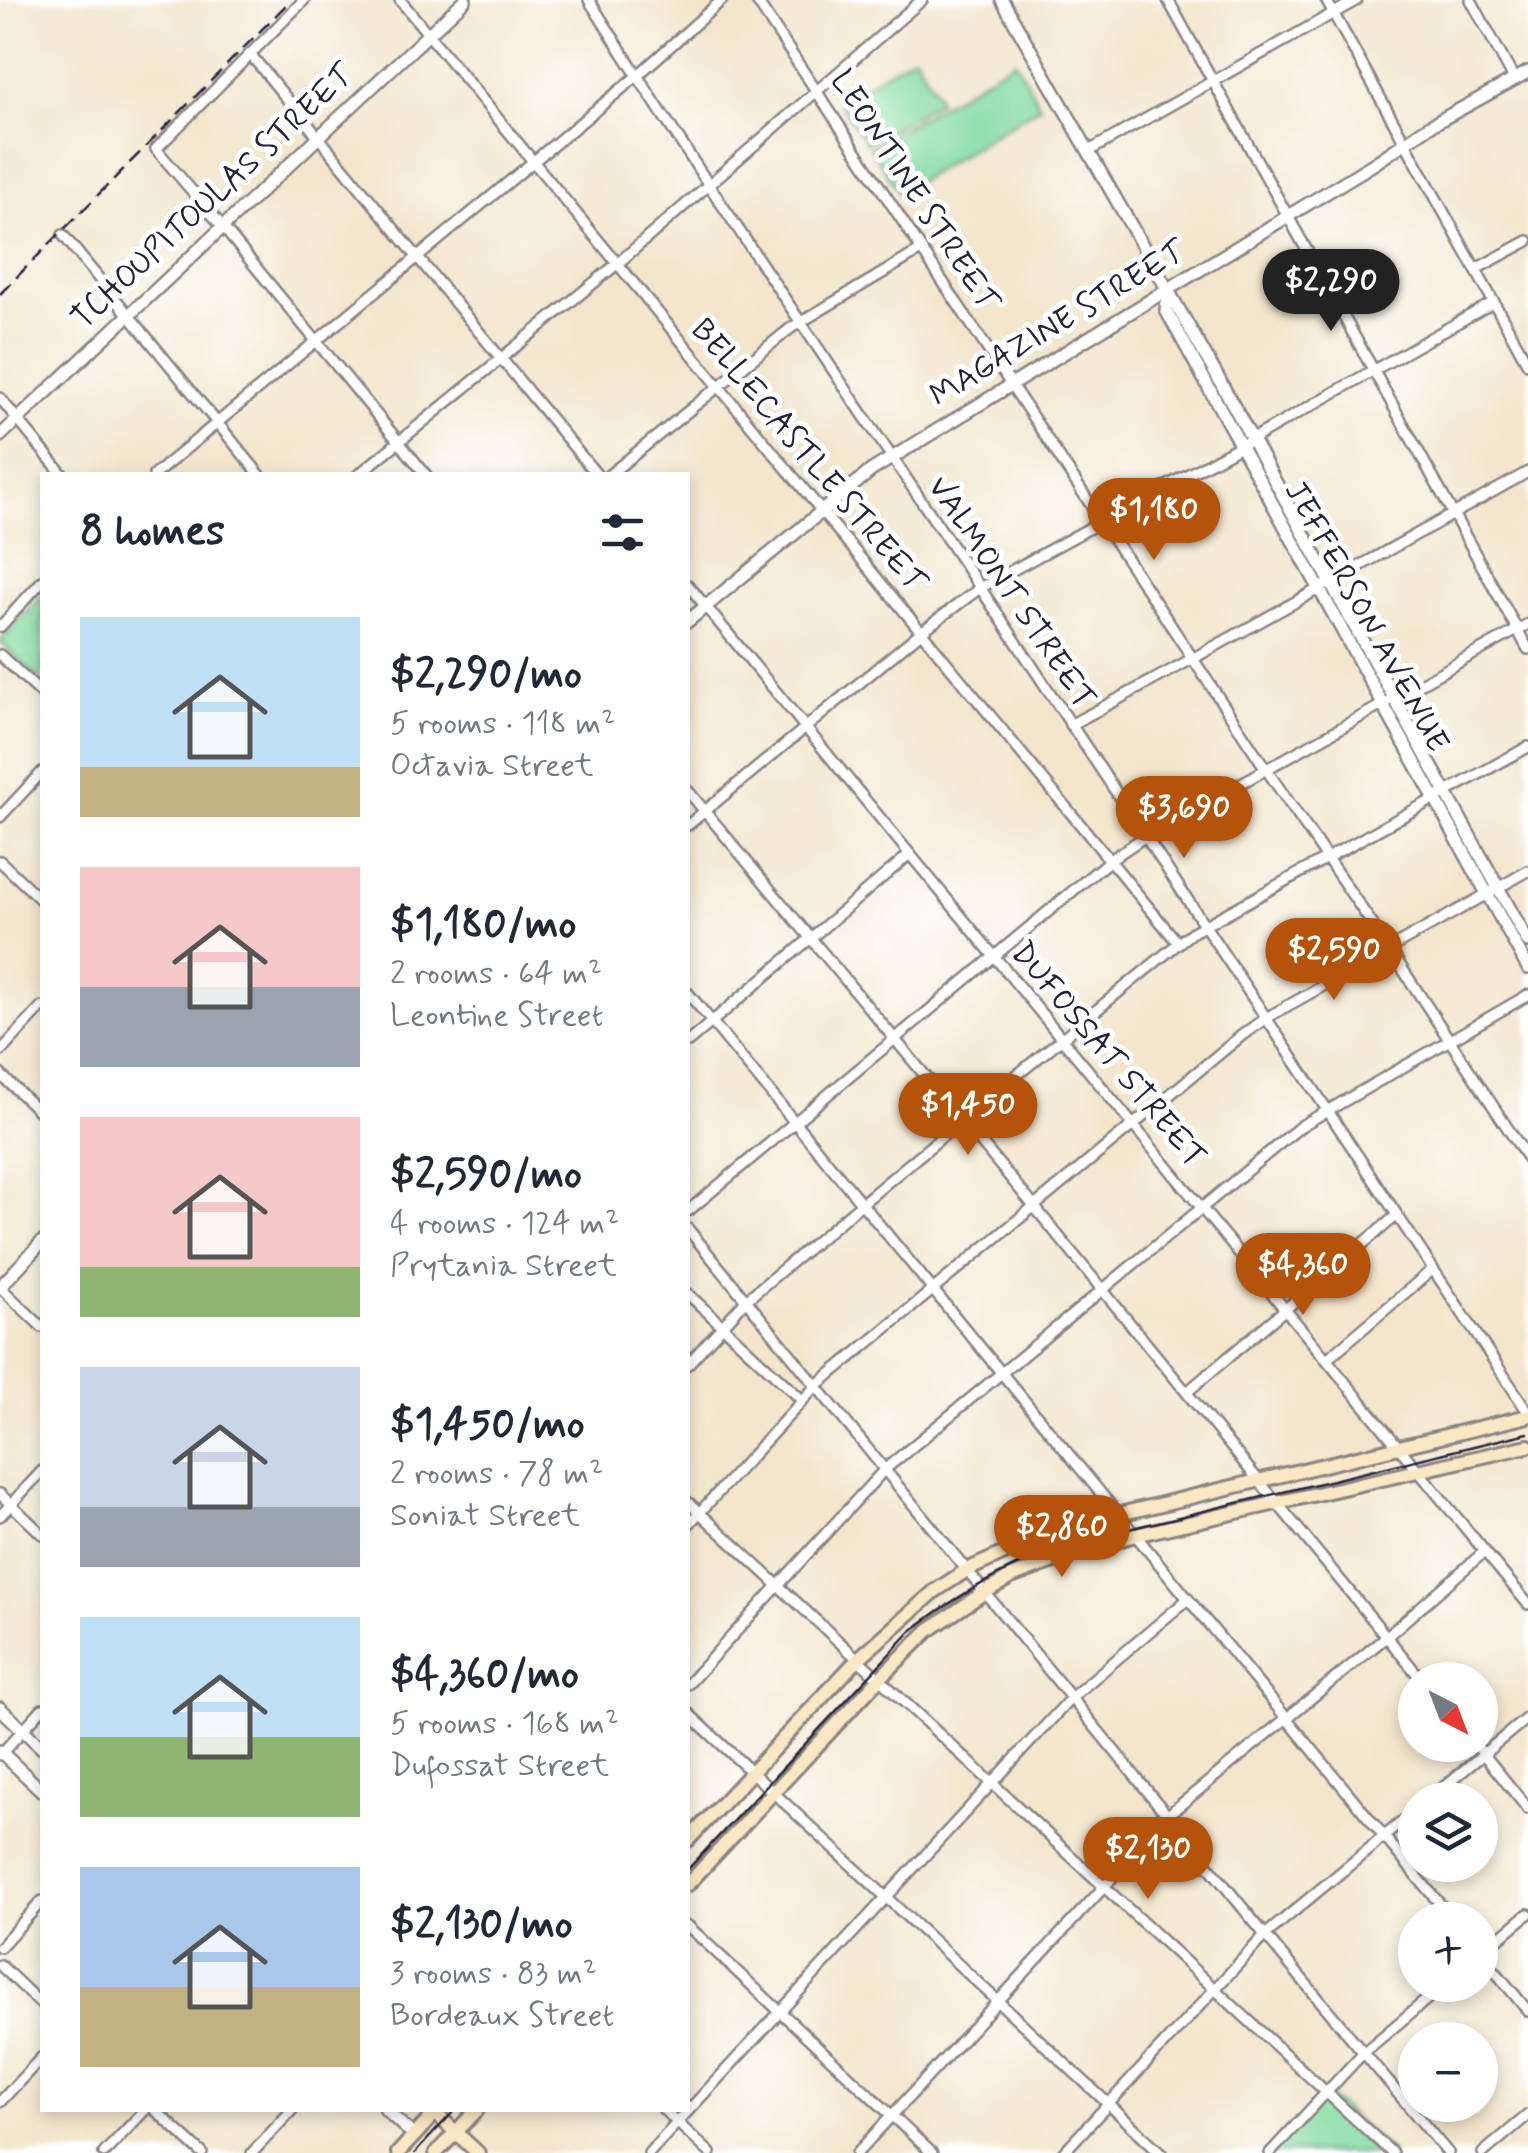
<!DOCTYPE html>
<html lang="en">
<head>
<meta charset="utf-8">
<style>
	:root { --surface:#fff; --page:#f6f6f7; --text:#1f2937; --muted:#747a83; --accent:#b45309 }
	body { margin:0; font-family:Mynerve,sans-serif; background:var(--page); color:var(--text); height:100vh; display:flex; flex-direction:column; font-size:38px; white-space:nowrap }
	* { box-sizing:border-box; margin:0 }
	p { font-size:32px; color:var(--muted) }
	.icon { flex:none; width:55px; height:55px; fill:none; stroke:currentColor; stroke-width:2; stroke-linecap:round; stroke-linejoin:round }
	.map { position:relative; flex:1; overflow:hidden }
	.side { position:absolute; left:40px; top:472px; width:650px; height:1640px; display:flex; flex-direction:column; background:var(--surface); border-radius:0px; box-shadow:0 5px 15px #0003 }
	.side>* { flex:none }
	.needle { width:65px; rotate:138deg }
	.buttons { position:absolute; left:1398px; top:1662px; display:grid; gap:20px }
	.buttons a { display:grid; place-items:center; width:100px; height:100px; border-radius:50%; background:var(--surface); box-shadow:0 5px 15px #0003; font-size:50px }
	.price { position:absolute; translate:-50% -85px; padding:0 22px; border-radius:35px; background:var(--accent); color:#fff; font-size:32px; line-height:65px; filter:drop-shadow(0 2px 5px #0008) }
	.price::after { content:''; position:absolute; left:50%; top:60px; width:30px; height:22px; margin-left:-15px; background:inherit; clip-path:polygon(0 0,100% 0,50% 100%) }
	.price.active { background:#222; color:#fff }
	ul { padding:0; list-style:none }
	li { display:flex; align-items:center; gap:30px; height:250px; padding:0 40px }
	li span { display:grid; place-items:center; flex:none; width:280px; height:200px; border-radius:0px; color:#555 }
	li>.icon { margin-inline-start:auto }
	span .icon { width:120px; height:120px; fill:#fffc; stroke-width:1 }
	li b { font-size:42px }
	h2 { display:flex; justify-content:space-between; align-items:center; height:120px; padding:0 40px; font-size:42px }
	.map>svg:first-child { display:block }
</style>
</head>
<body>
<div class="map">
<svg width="1528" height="2153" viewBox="0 0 1528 2153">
	<rect width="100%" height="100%" fill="#fff"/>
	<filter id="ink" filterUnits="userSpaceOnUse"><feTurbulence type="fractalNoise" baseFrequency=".01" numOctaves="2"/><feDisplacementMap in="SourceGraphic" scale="20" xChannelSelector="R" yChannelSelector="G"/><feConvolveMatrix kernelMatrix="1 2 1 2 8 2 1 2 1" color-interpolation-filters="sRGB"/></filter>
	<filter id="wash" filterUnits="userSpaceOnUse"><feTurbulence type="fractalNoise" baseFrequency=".0048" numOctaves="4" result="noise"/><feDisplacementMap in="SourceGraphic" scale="40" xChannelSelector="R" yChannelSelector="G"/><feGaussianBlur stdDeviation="2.25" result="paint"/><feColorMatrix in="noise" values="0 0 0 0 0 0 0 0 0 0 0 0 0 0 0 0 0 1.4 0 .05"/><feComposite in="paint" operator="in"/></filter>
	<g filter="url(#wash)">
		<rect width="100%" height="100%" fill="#f3e6cc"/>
		<!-- green -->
		<g fill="#83dba0" stroke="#527e6e" stroke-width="2.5">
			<polygon points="914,55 937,94 938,101 867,144 838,102"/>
			<polygon points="1015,60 1040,106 899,193 870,148"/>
			<polygon points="42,595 42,682 0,642"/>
			<polygon points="1326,2094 1392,2153 1270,2153"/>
		</g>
	</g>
	<g filter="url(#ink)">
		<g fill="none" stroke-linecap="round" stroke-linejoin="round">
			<!-- minor casing -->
			<g stroke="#8a8484" stroke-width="14">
				<g id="minor">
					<polyline points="304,0 156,149 222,226 426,475"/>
					<polyline points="400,0 1178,943"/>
					<path d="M589 0C715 199 849 393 981 589 1164 863 1344 1139 1528 1412"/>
					<polyline points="756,0 1266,769 1390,950 1528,1159"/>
					<polyline points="1168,0 1528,649"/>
					<polyline points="1326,0 1528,364"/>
					<polyline points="1471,0 1514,79"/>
					<polyline points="250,54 597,475"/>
					<polyline points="1089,151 1357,0"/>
					<polyline points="63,235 260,475"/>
					<polyline points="1476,269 1528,241"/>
					<polyline points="0,398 63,475"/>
					<polyline points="154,475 637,76 722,0"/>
					<polyline points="358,475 617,264 922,0"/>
					<polyline points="609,475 791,328 921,250"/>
					<polyline points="688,585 1528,1604"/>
					<polyline points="0,627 42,581"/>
					<polyline points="0,655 42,694"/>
					<path d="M1070 725C1224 643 1376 557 1528 472"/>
					<polyline points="688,791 1033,1205 1422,1680"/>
					<polyline points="0,817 42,772"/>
					<polyline points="688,825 921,632 980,588 1240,446 1494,302"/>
					<polyline points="0,861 42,901"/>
					<polyline points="688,993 1453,1920"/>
					<polyline points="688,1042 910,854"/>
					<polyline points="0,1052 42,1007"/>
					<polyline points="0,1074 42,1114"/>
					<polyline points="688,1211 1110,860 1144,837 1528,624"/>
					<polyline points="688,1229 1265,1935 1448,2153"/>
					<polyline points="0,1287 42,1327"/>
					<polyline points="688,1294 802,1400"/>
					<polyline points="1327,1359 1432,1270"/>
					<polyline points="688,1364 746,1300 962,1120 1191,933 1528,747"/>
					<polyline points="1187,1392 1396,1216"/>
					<polyline points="0,1494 42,1534"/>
					<polyline points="688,1502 1392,2153"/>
					<polyline points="0,1516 42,1471"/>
					<polyline points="688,1525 816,1386 1241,1036 1266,1018 1528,871"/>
					<polyline points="688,1684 884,1470 1301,1126 1528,995"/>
					<polyline points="688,1713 1161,2153"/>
					<polyline points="1476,1745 1528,1809"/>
					<polyline points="0,1755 42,1709"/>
					<polyline points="1428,1800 1528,1717"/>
					<polyline points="688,1926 932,2153"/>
					<polyline points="0,1947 42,1901"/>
					<polyline points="1480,1953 1528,2011"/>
					<polyline points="1480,1954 1528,1914"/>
					<polyline points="0,1965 42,2005"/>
					<polyline points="0,2102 42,2057"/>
					<polyline points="155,2110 202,2153"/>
					<polyline points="664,2110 710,2153"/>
					<polyline points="104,2153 145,2110"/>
					<polyline points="252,2153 292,2110"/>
					<polyline points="649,2153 1072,1697 1188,1599"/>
					<polyline points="857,2153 1104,1887 1168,1815 1386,1637 1484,1552"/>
					<polyline points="1063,2153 1265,1935 1415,1811"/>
					<polyline points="1270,2153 1363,2053 1444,1985"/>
					<polyline points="1483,2153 1528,2115"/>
				</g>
			</g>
			<!-- tertiary casing -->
			<g stroke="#8a8484" stroke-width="16">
				<g id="tertiary">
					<polyline points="1002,0 1221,383 1528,942"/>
					<polyline points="1168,290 1166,310 1528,968"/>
					<polyline points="0,436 465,0"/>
					<polyline points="688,621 872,470 1375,163 1428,127 1528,72"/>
					<polyline points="0,1287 42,1242"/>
					<polyline points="0,1708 42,1748"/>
					<polyline points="0,1751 42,1791"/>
					<polyline points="386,2110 414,2136"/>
				</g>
			</g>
			<!-- secondary casing -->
			<g stroke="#8a8484" stroke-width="18">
				<g id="secondary">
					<polyline points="688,1840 859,1658 935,1591 967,1570 1042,1536 1074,1525 1528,1416"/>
					<polyline points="688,1884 880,1678 929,1630 985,1592 1011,1577 1083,1550 1135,1535 1528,1446"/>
					<polyline points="435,2113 478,2153"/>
					<polyline points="398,2153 438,2110"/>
					<polyline points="436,2153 477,2110"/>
				</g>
			</g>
			<!-- minor -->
			<use href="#minor" stroke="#fff" stroke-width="9"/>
			<!-- tertiary -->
			<use href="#tertiary" stroke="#fff" stroke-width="11"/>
			<!-- secondary -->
			<use href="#secondary" stroke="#fae7c3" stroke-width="12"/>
			<!-- tram -->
			<g stroke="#22223b" stroke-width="2.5">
				<path d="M688 1869 911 1631C963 1591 1016 1561 1079 1541L1528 1433"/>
				<polyline points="415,2153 455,2110"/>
			</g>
			<!-- rail -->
			<polyline stroke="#22223b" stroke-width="2.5" stroke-dasharray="15 8" stroke-linecap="butt" points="0,294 291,0"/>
		</g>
	</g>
	<g text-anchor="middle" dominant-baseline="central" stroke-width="10" stroke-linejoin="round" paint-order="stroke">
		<!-- street labels -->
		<g font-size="32" fill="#22223b" stroke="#fff">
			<text transform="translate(914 191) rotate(57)">LEONTINE STREET</text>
			<text transform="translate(213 197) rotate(-43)">TCHOUPITOULAS STREET</text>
			<text transform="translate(1058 324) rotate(-31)">MAGAZINE STREET</text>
			<text transform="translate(808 456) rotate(50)">BELLECASTLE STREET</text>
			<text transform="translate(1011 593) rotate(56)">VALMONT STREET</text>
			<text transform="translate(1366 617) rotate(61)">JEFFERSON AVENUE</text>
			<text transform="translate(1108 1055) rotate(50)">DUFOSSAT STREET</text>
		</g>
	</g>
</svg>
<div class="buttons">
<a><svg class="needle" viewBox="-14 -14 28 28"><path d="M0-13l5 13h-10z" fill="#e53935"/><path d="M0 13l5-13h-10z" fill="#747a83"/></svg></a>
<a><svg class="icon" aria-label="layers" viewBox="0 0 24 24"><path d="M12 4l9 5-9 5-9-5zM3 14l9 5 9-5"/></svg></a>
<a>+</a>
<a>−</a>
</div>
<b class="price active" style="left:1331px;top:334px">$2,290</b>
<b class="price" style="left:1154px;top:563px">$1,180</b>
<b class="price" style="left:1184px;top:861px">$3,690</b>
<b class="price" style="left:1334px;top:1003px">$2,590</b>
<b class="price" style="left:968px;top:1158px">$1,450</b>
<b class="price" style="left:1303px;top:1318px">$4,360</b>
<b class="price" style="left:1062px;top:1580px">$2,860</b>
<b class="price" style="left:1148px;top:1902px">$2,130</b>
<section class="side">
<h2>8 homes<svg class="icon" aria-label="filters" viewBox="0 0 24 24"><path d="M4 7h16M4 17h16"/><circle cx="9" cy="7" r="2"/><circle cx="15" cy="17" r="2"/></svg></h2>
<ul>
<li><span style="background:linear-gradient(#bfe0f5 75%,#c2b280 0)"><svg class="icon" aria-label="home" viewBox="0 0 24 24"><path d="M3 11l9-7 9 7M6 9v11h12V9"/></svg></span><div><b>$2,290/mo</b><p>5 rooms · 118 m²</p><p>Octavia Street</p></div></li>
<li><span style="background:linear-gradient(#f6c9c9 60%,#9aa5b1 0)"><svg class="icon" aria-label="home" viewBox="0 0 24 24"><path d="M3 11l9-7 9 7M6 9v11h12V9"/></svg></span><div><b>$1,180/mo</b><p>2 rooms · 64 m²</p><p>Leontine Street</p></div></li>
<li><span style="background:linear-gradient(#f6c9c9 75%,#8fb573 0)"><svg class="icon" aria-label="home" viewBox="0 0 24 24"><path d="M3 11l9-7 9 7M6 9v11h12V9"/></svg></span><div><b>$2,590/mo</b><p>4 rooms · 124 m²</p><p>Prytania Street</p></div></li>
<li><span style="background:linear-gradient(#c9d6e8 70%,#9aa5b1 0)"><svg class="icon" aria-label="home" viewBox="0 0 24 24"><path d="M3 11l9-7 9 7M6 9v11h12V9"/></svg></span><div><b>$1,450/mo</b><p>2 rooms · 78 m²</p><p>Soniat Street</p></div></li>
<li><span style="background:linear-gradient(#bfe0f5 60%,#8fb573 0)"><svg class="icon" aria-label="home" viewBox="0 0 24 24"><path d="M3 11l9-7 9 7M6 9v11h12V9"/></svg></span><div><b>$4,360/mo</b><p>5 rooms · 168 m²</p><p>Dufossat Street</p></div></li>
<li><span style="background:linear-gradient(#a9c7e8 60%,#c2b280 0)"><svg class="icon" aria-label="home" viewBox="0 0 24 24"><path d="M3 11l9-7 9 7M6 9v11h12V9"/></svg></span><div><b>$2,130/mo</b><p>3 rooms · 83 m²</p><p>Bordeaux Street</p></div></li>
</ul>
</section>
</div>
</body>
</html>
